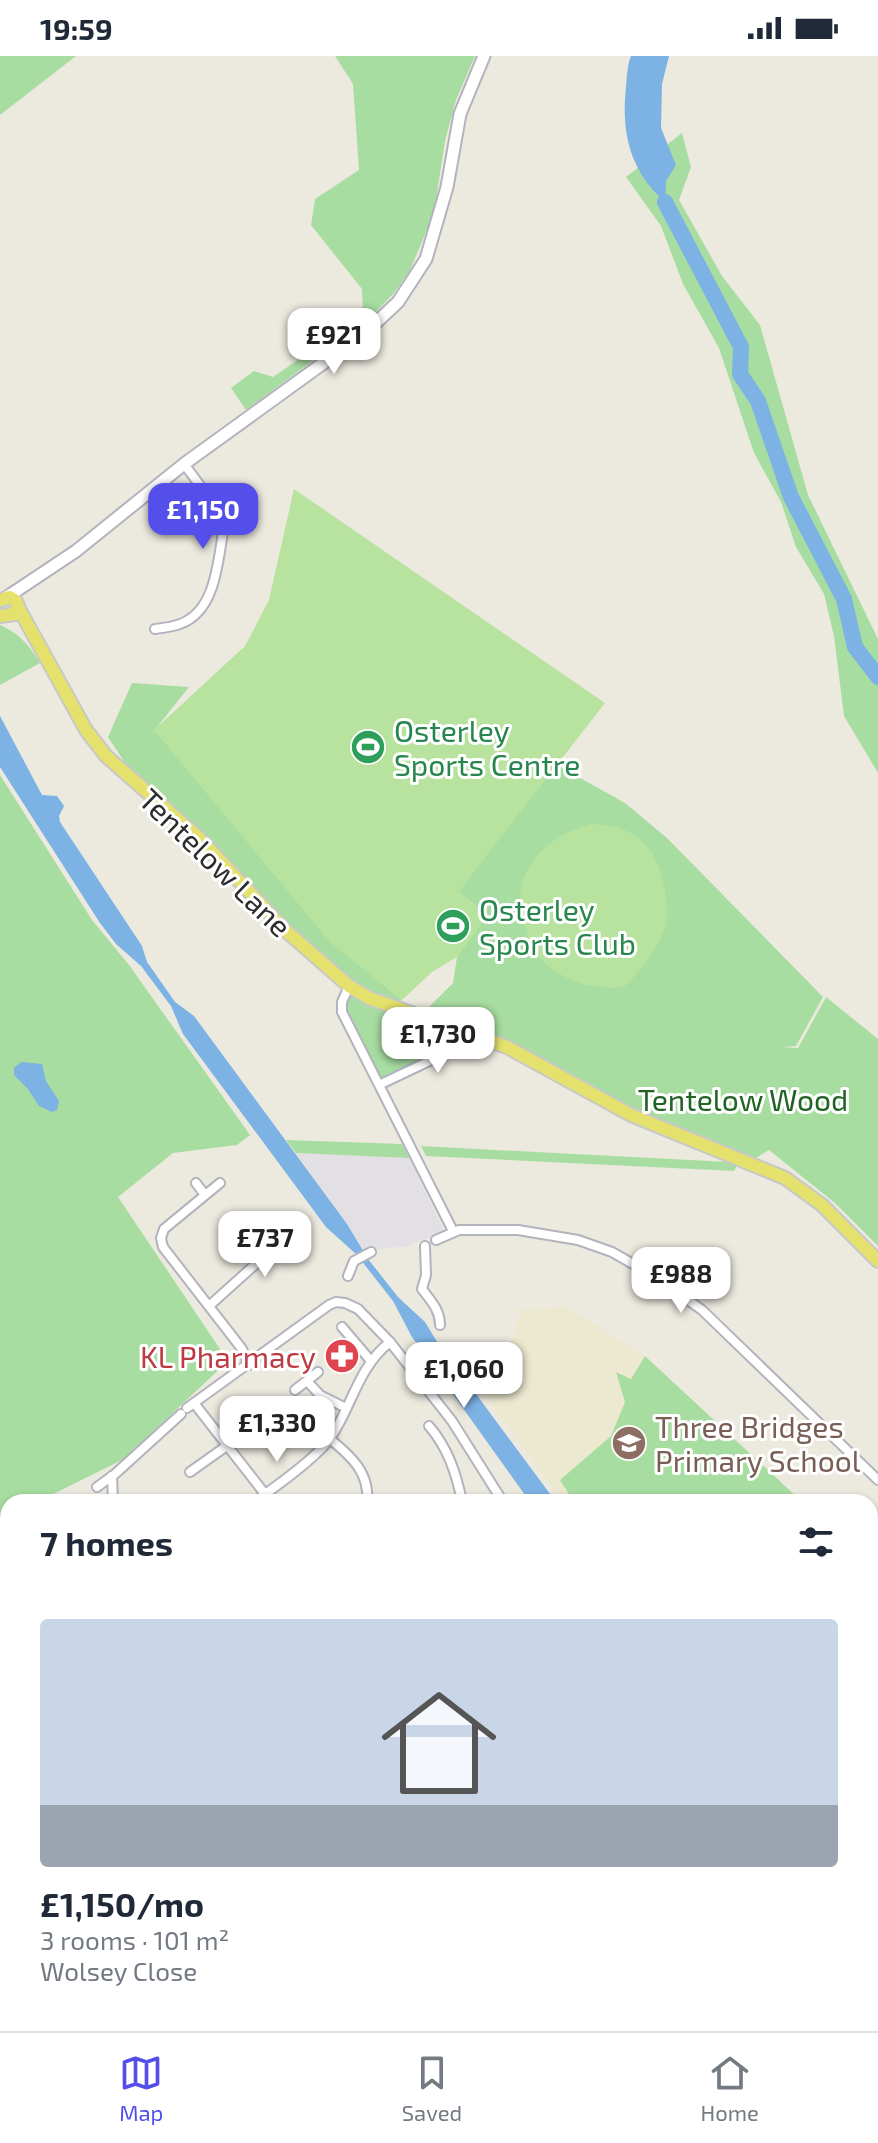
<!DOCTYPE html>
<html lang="en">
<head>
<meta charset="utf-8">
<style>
	:root { --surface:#fff; --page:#f6f6f7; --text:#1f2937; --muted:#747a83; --line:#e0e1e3; --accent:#544fea }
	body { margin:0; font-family:"Exo 2",sans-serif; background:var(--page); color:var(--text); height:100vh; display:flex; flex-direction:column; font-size:30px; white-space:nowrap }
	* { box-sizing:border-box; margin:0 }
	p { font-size:26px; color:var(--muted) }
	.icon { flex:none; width:44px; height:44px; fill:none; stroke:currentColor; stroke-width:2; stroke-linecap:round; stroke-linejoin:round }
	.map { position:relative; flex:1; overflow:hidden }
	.sheet { position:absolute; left:0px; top:1438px; width:878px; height:538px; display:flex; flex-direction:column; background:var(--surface); border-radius:24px 24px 0 0; box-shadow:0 2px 6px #0004 }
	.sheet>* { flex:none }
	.price { position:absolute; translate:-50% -68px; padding:0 18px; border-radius:16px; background:#fff; color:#222; font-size:26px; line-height:52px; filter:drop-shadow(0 2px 4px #0008) }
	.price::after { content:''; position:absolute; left:50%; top:48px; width:24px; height:18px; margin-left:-12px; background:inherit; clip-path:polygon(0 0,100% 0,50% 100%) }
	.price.on { background:var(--accent); color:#fff }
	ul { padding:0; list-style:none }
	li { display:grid; align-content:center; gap:16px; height:424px; padding:0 40px }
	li+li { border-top:2px solid var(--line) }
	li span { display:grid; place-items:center; height:248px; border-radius:8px; color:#555 }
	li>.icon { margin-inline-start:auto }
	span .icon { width:144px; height:144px; fill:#fffc; stroke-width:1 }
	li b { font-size:34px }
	h2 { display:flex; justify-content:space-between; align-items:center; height:96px; padding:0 40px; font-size:34px }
	.status { display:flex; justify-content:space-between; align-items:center; height:56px; padding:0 40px; background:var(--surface); direction:ltr }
	.status svg { height:22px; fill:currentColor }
	.menu { display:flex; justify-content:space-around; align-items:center; height:112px; border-top:2px solid var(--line); background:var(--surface); font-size:22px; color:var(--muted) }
	.menu a { display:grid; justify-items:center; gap:4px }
	.menu .on { color:var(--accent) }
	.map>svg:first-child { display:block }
</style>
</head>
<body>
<div class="status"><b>19:59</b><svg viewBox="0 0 49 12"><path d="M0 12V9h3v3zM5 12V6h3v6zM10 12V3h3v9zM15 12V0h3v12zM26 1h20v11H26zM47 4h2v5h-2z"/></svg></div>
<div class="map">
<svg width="878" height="1975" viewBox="0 0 878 1975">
	<rect width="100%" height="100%" fill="#ece9df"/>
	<!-- industrial -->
	<g fill="#e2dfe5">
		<polygon points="296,1097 409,1102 444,1175 408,1190 362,1195 347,1168"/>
		<polygon points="8,1485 8,1968 173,1968 174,1975 0,1975 0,1486"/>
		<polygon points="186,1968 303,1968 304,1975 187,1975"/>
	</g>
	<!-- education -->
	<polygon fill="#ece9d0" points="567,1251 645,1300 802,1446 563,1446 477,1329 503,1311 502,1298 512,1287 520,1254"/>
	<!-- green -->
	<g fill="#a8dda1">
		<polygon points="0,0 76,0 0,59"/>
		<polygon points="335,0 475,0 456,44 445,85 436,144 429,169 410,214 394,237 368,264 246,354 231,332 254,315 273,321 363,259 362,233 311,169 315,143 359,114 353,28"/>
		<polygon points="682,77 691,111 679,144 722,220 760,269 808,439 878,583 878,717 844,660 834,580 824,538 796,491 781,446 754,397 719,292 683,228 661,170 626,121"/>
		<path d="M0 569C20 578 29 589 40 607L0 629Z"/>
		<polygon points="132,627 189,631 154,675 199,704 331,886 402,944 393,948 368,939 293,874 131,716 108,681"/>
		<polygon points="555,708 625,747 667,782 823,941 796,990 782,991 798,992 826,941 878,983 878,1190 835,1147 769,1094 751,1105 692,1083 506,985 424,956 453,927 457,901 487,858 458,836"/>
		<polygon points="0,719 92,864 129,909 250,1079 237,1089 173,1097 118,1141 228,1305 124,1403 37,1446 8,1446 8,1459 0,1460"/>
		<polygon points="349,930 463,973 452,992 381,1028 342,956"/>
		<polygon points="286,1084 402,1088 409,1102 296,1097"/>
		<polygon points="421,1090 728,1106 737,1110 734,1115 426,1100"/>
		<polygon points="645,1300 798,1442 802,1446 574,1446 560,1424 611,1380 625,1346 616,1316 631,1323"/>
	</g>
	<!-- pitch -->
	<g fill="#b7e39e">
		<polygon points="294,433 605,647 458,836 487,858 457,901 432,916 402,944 330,886 154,674 245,590 269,544"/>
		<path d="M592 768C634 769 657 790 664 830 666 842 668 857 666 868 661 889 641 915 625 930 592 937 544 920 530 886 527 879 526 870 524 862 522 853 519 840 521 831 529 797 561 775 592 768Z"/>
	</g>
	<!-- water -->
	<g fill="#7cb2e4">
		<path d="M631 0H669L662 28 661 72 676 109 666 125 665 146C630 115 621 77 626 31 627 21 627 10 631 0Z"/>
		<polygon points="0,660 42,739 57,740 64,750 59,760 60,766 142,890 147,906 175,946 194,960 347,1168 368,1203 398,1241 425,1266 436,1284 556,1446 530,1446 412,1281 393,1245 357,1199 326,1171 183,978 171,950 141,910 116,888 100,867 0,711"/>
		<polygon points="21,1006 42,1008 46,1025 59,1045 57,1054 52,1056 39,1050 28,1033 14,1019 14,1012"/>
	</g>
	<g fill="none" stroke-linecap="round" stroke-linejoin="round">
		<!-- river -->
		<polyline stroke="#7cb2e4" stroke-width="16" points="665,146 741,291 740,318 758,345 791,441 844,543 855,591 878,621"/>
		<!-- street casing -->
		<g stroke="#b3b3be" stroke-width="12">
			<g id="street">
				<path d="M155 573C163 572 172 571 180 568 217 555 218 502 224 470L222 459 184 408"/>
				<polyline points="349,930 342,946 342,956 453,1175"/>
				<polyline points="381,1028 442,999 452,992 463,973"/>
				<polyline points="196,1127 205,1139"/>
				<polyline points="220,1127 164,1173 161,1182 163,1191 242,1293 249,1309"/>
				<polyline points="286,1181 297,1192"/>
				<polyline points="436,1184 459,1174 518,1174 578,1184 612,1196 654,1220 702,1254 878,1424"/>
				<path d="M425 1190 426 1219 422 1233C431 1245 440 1254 440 1269"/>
				<polyline points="348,1220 354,1205 371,1196"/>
				<polyline points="209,1250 298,1170"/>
				<polyline points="342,1271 371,1305"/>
				<polyline points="307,1325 320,1339 346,1352"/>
				<polyline points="295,1334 318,1316"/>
				<polyline points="194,1347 265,1438 275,1446"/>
				<polyline points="187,1352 329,1249 336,1246 345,1247 358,1253 390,1286 452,1365 503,1446"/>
				<path d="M429 1370C448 1392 456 1417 462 1445"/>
				<path d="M330 1383C351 1400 370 1417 367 1446"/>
				<polyline points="190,1416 228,1389"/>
				<polyline points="112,1420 113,1446"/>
				<polyline points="97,1431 115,1418 181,1358"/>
				<path d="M254 1446C274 1432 318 1401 331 1381 352 1350 358 1311 390 1286"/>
				<polyline points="878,1517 875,1540 878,1559"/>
				<polyline points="870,1812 878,1822"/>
				<polyline points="180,1968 181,1975"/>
				<polyline points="810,1971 810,1975"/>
				<polyline points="426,1975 426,1968"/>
				<polyline points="607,1975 672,1970"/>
			</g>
		</g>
		<!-- secondary casing -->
		<g stroke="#b3b3be" stroke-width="15">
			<polyline id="secondary" points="7,541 76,495 184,408 365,277 398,246 426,203 447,131 460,58 484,0"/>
		</g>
		<!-- primary casing -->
		<g stroke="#c8c8c8" stroke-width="16">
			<g id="primary">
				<polyline points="0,544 10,541 16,545 18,550 15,558 0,560"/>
				<polyline points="18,551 86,674 106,700 199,782 285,874 349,930 369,942 507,991 631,1059 785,1122 822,1149 878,1205"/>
			</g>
		</g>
		<!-- street -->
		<use href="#street" stroke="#fff" stroke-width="8"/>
		<!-- secondary -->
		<use href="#secondary" stroke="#fff" stroke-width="11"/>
		<!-- primary -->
		<use href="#primary" stroke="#e4e26c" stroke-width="12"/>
	</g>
	<!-- icons -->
	<defs>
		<g id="stadium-disc" transform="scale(1.8)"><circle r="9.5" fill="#2e9e5b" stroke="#fff"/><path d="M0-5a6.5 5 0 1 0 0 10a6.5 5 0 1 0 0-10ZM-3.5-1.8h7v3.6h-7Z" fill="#fff"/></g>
		<g id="pharmacy-disc" transform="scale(1.8)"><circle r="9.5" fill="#e0444e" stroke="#fff"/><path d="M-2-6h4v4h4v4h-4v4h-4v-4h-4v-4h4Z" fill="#fff"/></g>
		<g id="school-disc" transform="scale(1.8)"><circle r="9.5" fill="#8d6e63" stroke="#fff"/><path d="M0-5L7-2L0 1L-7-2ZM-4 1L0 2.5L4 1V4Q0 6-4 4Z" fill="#fff"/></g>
	</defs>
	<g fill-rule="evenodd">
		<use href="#stadium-disc" x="368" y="691"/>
		<use href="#stadium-disc" x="453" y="870"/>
		<use href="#pharmacy-disc" x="342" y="1300"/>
		<use href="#school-disc" x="629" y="1387"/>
	</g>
	<g text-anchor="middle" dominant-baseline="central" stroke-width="6" stroke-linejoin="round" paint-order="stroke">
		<!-- leisure labels -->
		<g font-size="30" fill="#27864d" stroke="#fff" text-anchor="start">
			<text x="394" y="674">Osterley<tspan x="394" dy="34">Sports Centre</tspan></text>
			<text x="479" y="853">Osterley<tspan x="479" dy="34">Sports Club</tspan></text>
		</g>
		<!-- street labels -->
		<g font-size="30" fill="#2c2c2c" stroke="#fff">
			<text transform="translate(216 806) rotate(44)">Tentelow Lane</text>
		</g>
		<!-- park labels -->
		<g font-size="30" fill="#216322" stroke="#fff">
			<text x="743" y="1043">Tentelow Wood</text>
		</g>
		<!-- health labels -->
		<g font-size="30" fill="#be3a42" stroke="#fff" text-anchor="end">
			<text x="316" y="1300">KL Pharmacy</text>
		</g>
		<!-- education labels -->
		<g font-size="30" fill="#785e54" stroke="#fff" text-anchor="start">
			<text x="655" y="1370">Three Bridges<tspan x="655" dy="34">Primary School</tspan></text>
		</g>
	</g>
</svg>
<b class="price" style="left:334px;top:320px">£921</b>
<b class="price on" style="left:203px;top:495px">£1,150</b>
<b class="price" style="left:438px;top:1019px">£1,730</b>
<b class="price" style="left:265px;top:1223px">£737</b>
<b class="price" style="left:681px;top:1259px">£988</b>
<b class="price" style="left:464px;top:1354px">£1,060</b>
<b class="price" style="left:277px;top:1408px">£1,330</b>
<section class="sheet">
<h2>7 homes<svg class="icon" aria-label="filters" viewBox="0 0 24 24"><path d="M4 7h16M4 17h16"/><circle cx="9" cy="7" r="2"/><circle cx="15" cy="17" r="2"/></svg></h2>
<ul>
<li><span style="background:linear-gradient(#c9d6e8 75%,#9aa5b1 0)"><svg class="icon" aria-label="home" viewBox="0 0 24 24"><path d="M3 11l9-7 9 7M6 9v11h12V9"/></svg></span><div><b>£1,150/mo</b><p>3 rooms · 101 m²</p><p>Wolsey Close</p></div></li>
</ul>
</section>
</div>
<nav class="menu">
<a class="on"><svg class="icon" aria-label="map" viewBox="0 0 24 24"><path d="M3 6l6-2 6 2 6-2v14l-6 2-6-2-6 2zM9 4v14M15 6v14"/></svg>Map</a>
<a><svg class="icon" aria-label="saved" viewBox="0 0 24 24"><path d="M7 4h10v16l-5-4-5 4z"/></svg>Saved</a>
<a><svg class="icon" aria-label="home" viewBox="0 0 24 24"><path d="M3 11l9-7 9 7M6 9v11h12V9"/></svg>Home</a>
</nav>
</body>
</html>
